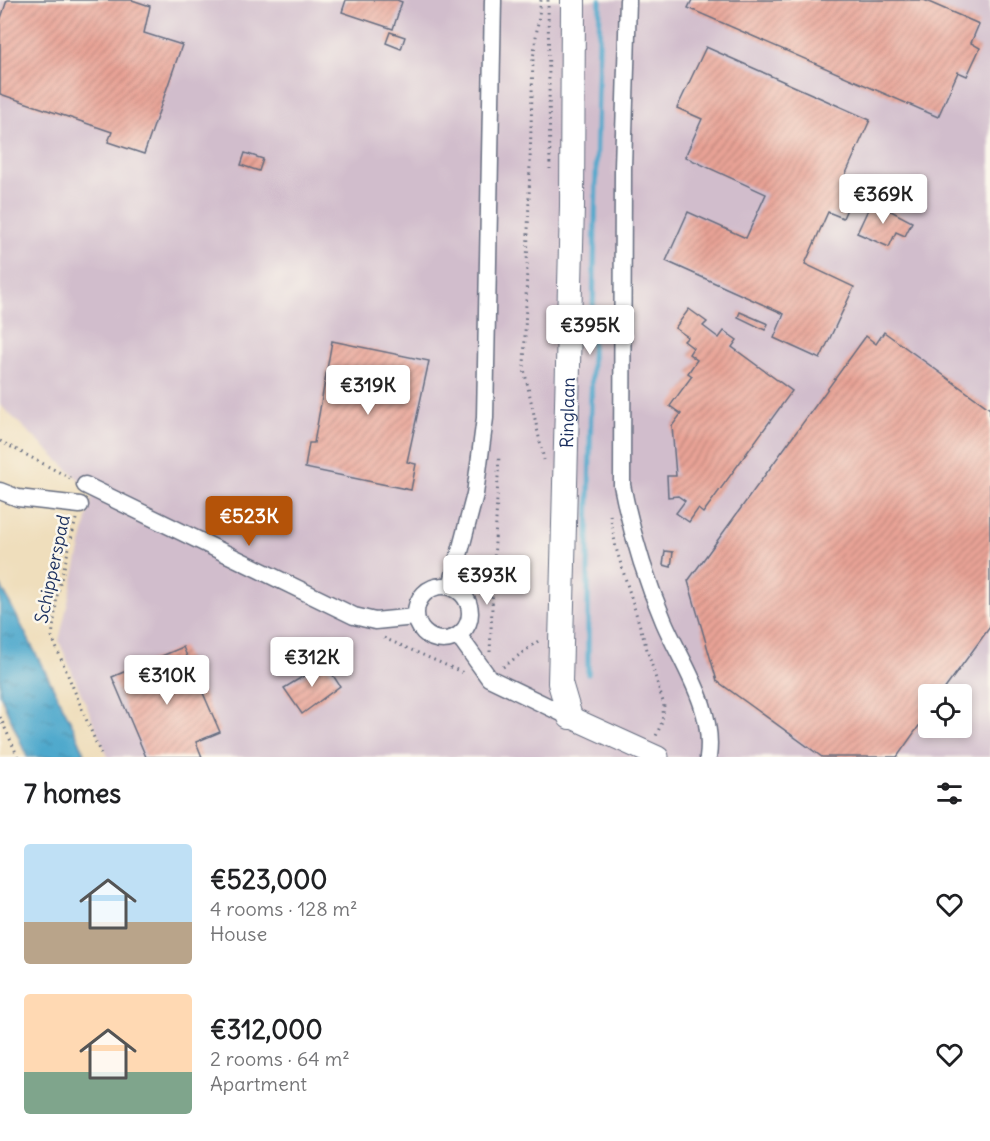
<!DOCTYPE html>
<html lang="en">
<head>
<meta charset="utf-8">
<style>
	:root { --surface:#fff; --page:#f2f2f2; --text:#202124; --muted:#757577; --accent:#b45309 }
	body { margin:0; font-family:Delius,sans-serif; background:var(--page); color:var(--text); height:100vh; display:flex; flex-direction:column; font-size:22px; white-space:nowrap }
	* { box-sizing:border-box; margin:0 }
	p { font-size:20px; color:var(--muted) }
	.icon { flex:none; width:33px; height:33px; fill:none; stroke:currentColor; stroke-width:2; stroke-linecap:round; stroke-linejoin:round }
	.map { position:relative; height:757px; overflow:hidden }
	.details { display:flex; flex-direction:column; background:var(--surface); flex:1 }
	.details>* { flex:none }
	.controls { position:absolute; left:918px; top:684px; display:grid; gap:12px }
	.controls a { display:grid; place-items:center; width:54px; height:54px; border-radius:6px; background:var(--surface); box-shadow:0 3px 9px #0003; font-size:30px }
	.price { position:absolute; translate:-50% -51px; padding:0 14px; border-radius:6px; background:#fff; color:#222; font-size:20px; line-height:39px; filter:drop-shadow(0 2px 3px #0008) }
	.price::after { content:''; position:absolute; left:50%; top:36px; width:18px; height:14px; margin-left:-9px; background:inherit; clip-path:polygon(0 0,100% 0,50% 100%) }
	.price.on { background:var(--accent); color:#fff }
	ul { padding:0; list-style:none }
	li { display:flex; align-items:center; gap:18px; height:150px; padding:0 24px }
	li span { display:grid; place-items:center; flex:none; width:168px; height:120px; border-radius:6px; color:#555 }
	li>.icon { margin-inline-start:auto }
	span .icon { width:72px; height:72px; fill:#fffc; stroke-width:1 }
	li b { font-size:26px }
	h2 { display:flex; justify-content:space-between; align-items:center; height:72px; padding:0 24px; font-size:26px }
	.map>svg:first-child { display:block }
</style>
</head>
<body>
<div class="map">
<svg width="990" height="757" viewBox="0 0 990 757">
	<defs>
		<pattern id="water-ripples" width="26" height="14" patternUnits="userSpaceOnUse" patternTransform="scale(1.5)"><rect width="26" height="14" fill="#4ea8cc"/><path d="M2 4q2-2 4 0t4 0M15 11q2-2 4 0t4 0" fill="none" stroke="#4089a9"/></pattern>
		<pattern id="building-hatch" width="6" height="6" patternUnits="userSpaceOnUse" patternTransform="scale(1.5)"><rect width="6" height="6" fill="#e9a395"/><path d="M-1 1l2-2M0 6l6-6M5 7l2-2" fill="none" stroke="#bc857d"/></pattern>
	</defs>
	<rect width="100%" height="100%" fill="#fbf7ec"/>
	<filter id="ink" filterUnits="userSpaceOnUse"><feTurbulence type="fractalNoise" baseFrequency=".0167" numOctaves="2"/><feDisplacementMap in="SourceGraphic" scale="12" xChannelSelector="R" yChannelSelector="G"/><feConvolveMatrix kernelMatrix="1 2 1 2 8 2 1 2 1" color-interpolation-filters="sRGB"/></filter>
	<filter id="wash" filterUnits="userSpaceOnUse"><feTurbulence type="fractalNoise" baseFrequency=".008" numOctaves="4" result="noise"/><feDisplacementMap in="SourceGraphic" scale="24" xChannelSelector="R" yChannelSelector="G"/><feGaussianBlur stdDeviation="1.35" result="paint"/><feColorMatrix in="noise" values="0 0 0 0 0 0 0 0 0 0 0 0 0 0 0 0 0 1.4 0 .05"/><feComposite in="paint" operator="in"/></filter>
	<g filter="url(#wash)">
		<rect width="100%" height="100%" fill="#efdebc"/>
		<!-- industrial -->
		<path fill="#d1bdcc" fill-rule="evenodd" d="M0 0H990V757H108L59 641 93 493 0 405ZM928 694H962V728H928Z"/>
		<!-- water -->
		<polygon fill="url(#water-ripples)" stroke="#346c95" stroke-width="1.5" points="0,584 73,726 86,757 27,757 0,694"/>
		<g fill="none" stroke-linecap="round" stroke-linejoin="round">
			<!-- stream -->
			<polyline stroke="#4ea8cc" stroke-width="5" points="588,674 588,539 600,0"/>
		</g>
		<g id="blocks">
			<!-- building -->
			<g fill="url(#building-hatch)">
				<polygon points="7,0 132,0 150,6 144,33 182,45 144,154 108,142 112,132 0,94 0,21"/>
				<polygon points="346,0 397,0 402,2 393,29 342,12"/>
				<polygon points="692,0 924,0 979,24 971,43 980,48 967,76 958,72 938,117 688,8"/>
				<polygon points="390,32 405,37 401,49 386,43"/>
				<polygon points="706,47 870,120 843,180 857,186 843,218 828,212 805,264 854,287 820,359 774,338 784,314 666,261 688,212 746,238 766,194 685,157 702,119 677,108"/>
				<polygon points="245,153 263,159 259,171 241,165"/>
				<polygon points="872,201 912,222 905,236 896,232 889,247 857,233"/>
				<polygon points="689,309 707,322 703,326 719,338 724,331 737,340 732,347 792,391 703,513 698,509 689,522 676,513 685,501 678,496 668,497 667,476 676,476 672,426 681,414 670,406 692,376 688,373 697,360 689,354 693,348 684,341 688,337 675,328"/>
				<polygon points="740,312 768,324 765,330 738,317"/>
				<polygon points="884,332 990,409 990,627 941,694 928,694 928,713 897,757 822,757 717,681 688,581 866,336 876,344"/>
				<polygon points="332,341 429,361 407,462 416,464 411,490 305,468 309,443 314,443"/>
				<polygon points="665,551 673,552 671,567 663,565"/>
				<polygon points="183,647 220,732 196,742 202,757 146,757 112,677"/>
				<polygon points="325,663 340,686 302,714 284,688"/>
			</g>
		</g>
	</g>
	<g filter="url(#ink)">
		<use href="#blocks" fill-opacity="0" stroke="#656c7f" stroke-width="1.5"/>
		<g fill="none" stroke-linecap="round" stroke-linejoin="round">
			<!-- minor casing -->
			<g stroke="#656c7f" stroke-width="19">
				<g id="minor">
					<path d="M628 0 623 167 622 485C631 531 646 580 664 622 682 664 715 709 708 757"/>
					<polyline points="85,485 354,616 375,621 415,617"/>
					<polyline points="0,491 18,498 80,505"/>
					<circle cx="443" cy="613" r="27"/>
					<polyline points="451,586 475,494 485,418 493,0"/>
					<polyline points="459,636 489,678 570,717"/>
				</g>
			</g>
			<!-- tertiary casing -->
			<g stroke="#656c7f" stroke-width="23">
				<polyline id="tertiary" points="570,717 658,757"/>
			</g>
			<!-- secondary casing -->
			<g stroke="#656c7f" stroke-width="26">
				<g id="secondary">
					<path id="s1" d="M570 717 560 683 572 206 573 0"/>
				</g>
			</g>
			<!-- path -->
			<g stroke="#656c7f" stroke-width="3" stroke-dasharray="1.5 4.5" stroke-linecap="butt">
				<polyline points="541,0 533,59 524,369 544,460"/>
				<polyline points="548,0 550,169"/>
				<polyline points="0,441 70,478"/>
				<polyline points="610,515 616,548 664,705 662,722 656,736"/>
				<polyline points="76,519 57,596 52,637 102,757"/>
				<polyline points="384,638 466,674"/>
				<polyline points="490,652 499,455"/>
				<polyline points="503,667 541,639"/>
				<polyline points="0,717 18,757"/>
			</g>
			<!-- minor -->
			<use href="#minor" stroke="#fff" stroke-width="16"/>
			<!-- tertiary -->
			<use href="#tertiary" stroke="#fff" stroke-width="21"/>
			<!-- secondary -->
			<use href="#secondary" stroke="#fff" stroke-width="24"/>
		</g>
	</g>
	<g text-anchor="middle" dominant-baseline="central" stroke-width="5" stroke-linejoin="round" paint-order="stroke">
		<!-- street labels -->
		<g font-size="18" fill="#1b2f5e" stroke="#fbf7ec">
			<text stroke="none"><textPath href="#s1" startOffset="306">Ringlaan</textPath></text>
			<text transform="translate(52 569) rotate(-78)">Schipperspad</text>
		</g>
	</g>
</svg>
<div class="controls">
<a><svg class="icon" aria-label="locate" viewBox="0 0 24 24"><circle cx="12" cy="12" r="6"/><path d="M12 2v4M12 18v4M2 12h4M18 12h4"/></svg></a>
</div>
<b class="price" style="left:883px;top:225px">€369K</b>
<b class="price" style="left:590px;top:356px">€395K</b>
<b class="price" style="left:368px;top:416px">€319K</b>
<b class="price on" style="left:249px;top:547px">€523K</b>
<b class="price" style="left:487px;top:606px">€393K</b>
<b class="price" style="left:312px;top:688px">€312K</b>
<b class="price" style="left:167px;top:706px">€310K</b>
</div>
<section class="details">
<h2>7 homes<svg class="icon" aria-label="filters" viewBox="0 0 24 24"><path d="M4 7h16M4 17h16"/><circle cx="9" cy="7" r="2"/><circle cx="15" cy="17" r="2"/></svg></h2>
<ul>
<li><span style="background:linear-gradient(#bfe0f5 65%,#b9a48a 0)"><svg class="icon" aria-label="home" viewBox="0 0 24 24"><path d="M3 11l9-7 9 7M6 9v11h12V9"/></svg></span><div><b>€523,000</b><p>4 rooms · 128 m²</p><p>House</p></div><svg class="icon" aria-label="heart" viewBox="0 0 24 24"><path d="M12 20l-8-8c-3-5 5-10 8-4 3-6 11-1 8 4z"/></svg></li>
<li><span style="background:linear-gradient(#ffd9b3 65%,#7fa58c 0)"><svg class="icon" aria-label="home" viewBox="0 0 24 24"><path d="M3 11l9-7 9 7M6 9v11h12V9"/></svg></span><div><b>€312,000</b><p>2 rooms · 64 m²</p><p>Apartment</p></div><svg class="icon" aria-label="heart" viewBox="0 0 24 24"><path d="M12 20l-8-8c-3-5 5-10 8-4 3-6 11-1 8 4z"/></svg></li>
</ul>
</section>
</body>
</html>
